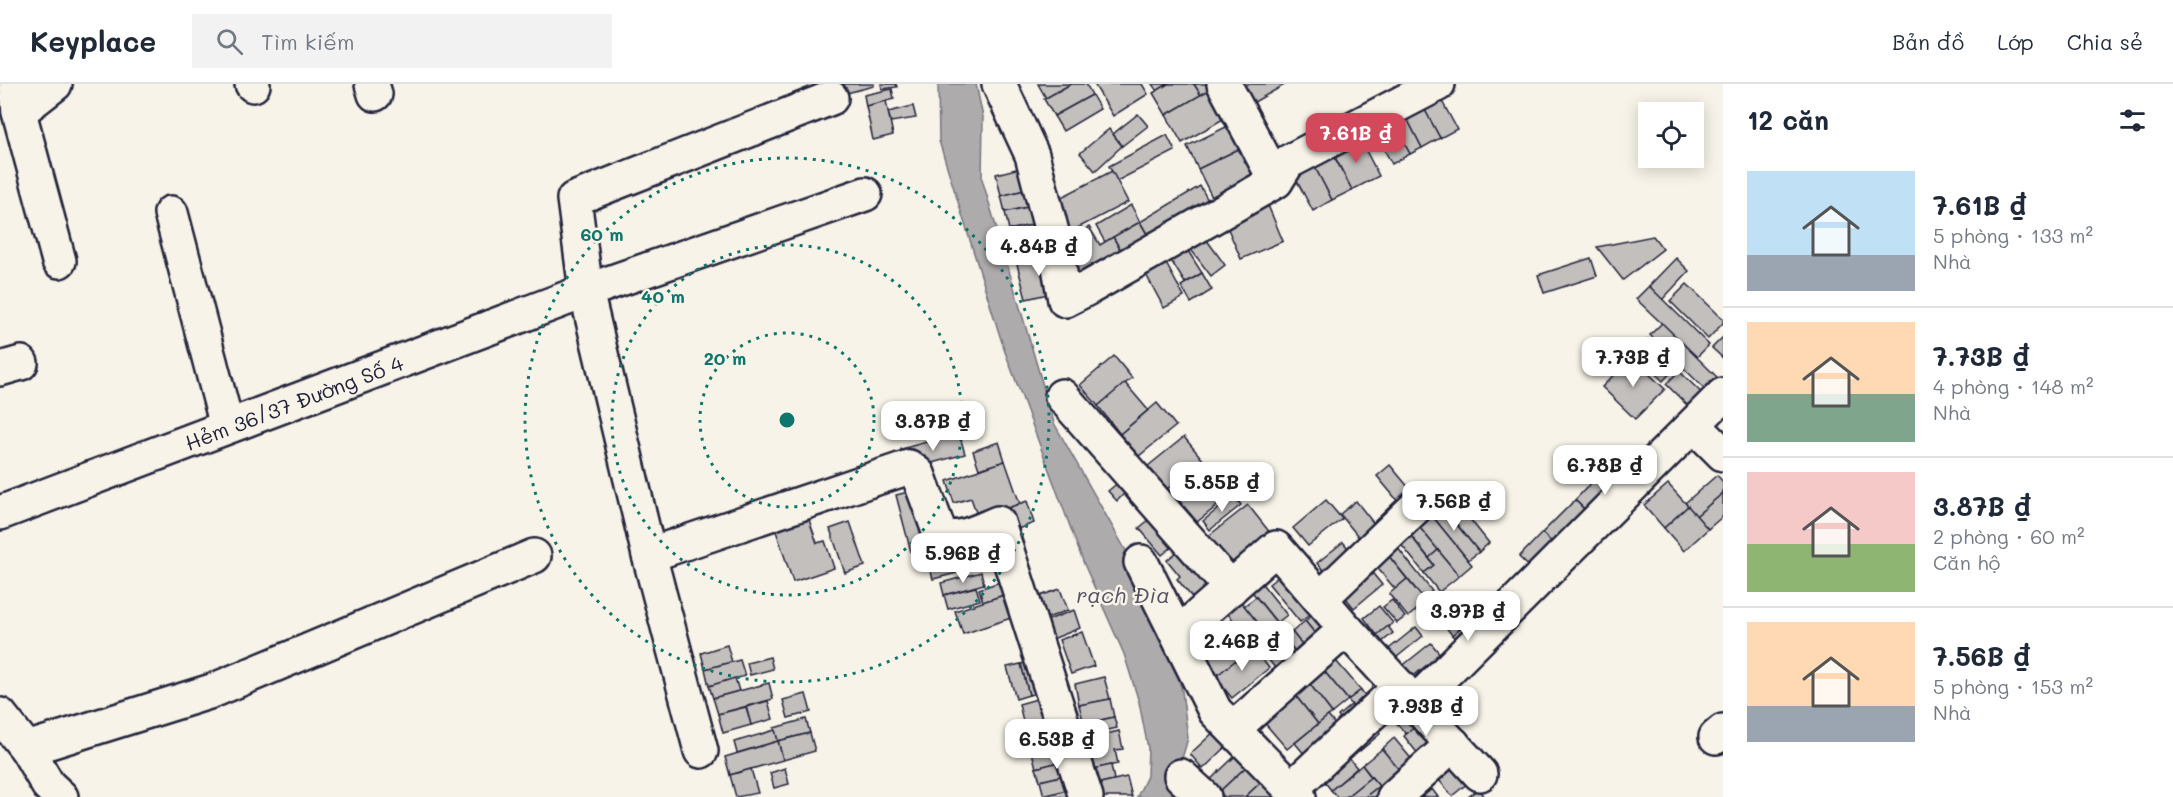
<!DOCTYPE html>
<html lang="vi">
<head>
<meta charset="utf-8">
<style>
	:root { --surface:#fff; --page:#f2f2f3; --text:#1f2937; --muted:#747a83; --line:#e0e1e3; --accent:#d1495b }
	body { margin:0; font-family:Mali,sans-serif; background:var(--page); color:var(--text); height:100vh; display:flex; flex-direction:column; font-size:22px; white-space:nowrap }
	* { box-sizing:border-box; margin:0 }
	p { font-size:20px; color:var(--muted) }
	.icon { flex:none; width:33px; height:33px; fill:none; stroke:currentColor; stroke-width:2; stroke-linecap:round; stroke-linejoin:round }
	.map { position:relative; flex:1; overflow:hidden }
	.side { display:flex; flex-direction:column; background:var(--surface); width:450px }
	.side>* { flex:none }
	.controls { position:absolute; left:1638px; top:18px; display:grid; gap:12px }
	.controls a { display:grid; place-items:center; width:66px; height:66px; border-radius:0px; background:var(--surface); box-shadow:0 3px 15px #0003; font-size:30px }
	.price { position:absolute; translate:-50% -51px; padding:0 14px; border-radius:12px; background:#fff; color:#222; font-size:20px; line-height:39px; filter:drop-shadow(0 2px 3px #0008) }
	.price::after { content:''; position:absolute; left:50%; top:36px; width:18px; height:14px; margin-left:-9px; background:inherit; clip-path:polygon(0 0,100% 0,50% 100%) }
	.price.active { background:var(--accent); color:#fff }
	ul { padding:0; list-style:none }
	li { display:flex; align-items:center; gap:18px; height:150px; padding:0 24px }
	li+li { border-top:2px solid var(--line) }
	li span { display:grid; place-items:center; flex:none; width:168px; height:120px; border-radius:0px; color:#555 }
	li>.icon { margin-inline-start:auto }
	span .icon { width:72px; height:72px; fill:#fffc; stroke-width:1 }
	li b { font-size:26px }
	h2 { display:flex; justify-content:space-between; align-items:center; height:72px; padding:0 24px; font-size:26px }
	header { display:flex; align-items:center; gap:36px; box-sizing:border-box; height:84px; padding:0 30px; background:var(--surface); border-bottom:2px solid var(--line) }
	header strong { font-size:28px }
	nav { display:flex; gap:33px; margin-inline-start:auto; font-size:21px }
	.search { width:420px; height:54px; background:var(--page); display:flex; align-items:center; gap:15px; box-sizing:border-box; padding:0 21px; border-radius:0px; color:var(--muted); font-size:22px }
	main { display:flex; flex:1; min-height:0 }
	.map>svg:first-child { display:block }
</style>
</head>
<body>
<header>
<strong>Keyplace</strong>
<div class="search"><svg class="icon" aria-label="search" viewBox="0 0 24 24"><circle cx="10" cy="10" r="6"/><path d="M15 15l6 6"/></svg>Tìm kiếm</div>
<nav><a>Bản đồ</a><a>Lớp</a><a>Chia sẻ</a></nav>
</header>
<main>
<div class="map">
<svg width="1723" height="713" viewBox="0 0 1723 713">
	<rect width="100%" height="100%" fill="#f7f3e8"/>
	<filter id="ink" filterUnits="userSpaceOnUse"><feTurbulence type="fractalNoise" baseFrequency=".0167" numOctaves="2"/><feDisplacementMap in="SourceGraphic" scale="12" xChannelSelector="R" yChannelSelector="G"/><feConvolveMatrix kernelMatrix="1 2 1 2 8 2 1 2 1" color-interpolation-filters="sRGB"/></filter>
	<g filter="url(#ink)">
		<!-- water -->
		<polygon fill="#aeabad" stroke="#76747f" stroke-width="1.5" points="938,0 976,0 983,33 982,95 1054,339 1143,497 1170,559 1182,607 1188,654 1171,713 1137,713 1147,692 1148,664 1139,618 1124,570 1084,480 1004,265 939,57"/>
		<!-- building -->
		<g fill="#c2bfbd" stroke="#22223b" stroke-width="1.5">
			<polygon points="836,0 874,0 874,2 839,11"/>
			<polygon points="881,0 896,0 897,3 882,5"/>
			<polygon points="1038,0 1071,0 1046,14"/>
			<polygon points="1071,0 1086,0 1092,11 1054,32 1044,15"/>
			<polygon points="1094,0 1142,0 1148,10 1113,32"/>
			<polygon points="1152,0 1168,0 1157,7"/>
			<polygon points="1168,0 1194,0 1201,11 1166,31 1153,9"/>
			<polygon points="1194,0 1220,0 1201,11"/>
			<polygon points="1243,0 1286,0 1242,25 1232,7"/>
			<polygon points="1214,3 1230,31 1182,59 1166,31"/>
			<polygon points="892,5 894,15 866,22 864,11"/>
			<polygon points="1437,8 1457,45 1440,54 1420,17"/>
			<polygon points="1092,11 1100,25 1063,47 1054,32"/>
			<polygon points="886,17 893,51 873,56 866,22"/>
			<polygon points="1420,17 1440,54 1422,64 1403,27"/>
			<polygon points="913,22 916,34 891,38 888,28"/>
			<polygon points="1403,27 1422,64 1410,70 1390,33"/>
			<polygon points="1138,30 1148,42 1122,62 1113,50"/>
			<polygon points="1390,33 1410,70 1392,80 1372,43"/>
			<polygon points="1232,40 1243,63 1198,85 1187,62"/>
			<polygon points="1109,45 1122,62 1095,87 1080,69"/>
			<polygon points="1167,51 1175,67 1117,97 1109,82"/>
			<polygon points="1360,55 1379,92 1352,106 1333,69"/>
			<polygon points="1243,63 1260,97 1215,119 1198,85"/>
			<polygon points="1329,63 1352,106 1332,116 1310,74"/>
			<polygon points="1310,74 1332,116 1313,127 1290,84"/>
			<polygon points="1032,81 1036,103 1001,112 996,90"/>
			<polygon points="1112,87 1128,118 1066,150 1050,119"/>
			<polygon points="1200,102 1214,127 1154,162 1140,138"/>
			<polygon points="1036,103 1041,120 1005,128 1001,112"/>
			<polygon points="1267,119 1283,157 1241,175 1225,138"/>
			<polygon points="1041,120 1045,138 1009,146 1005,128"/>
			<polygon points="1131,121 1140,138 1105,158 1096,142"/>
			<polygon points="1045,138 1053,171 1017,180 1009,146"/>
			<polygon points="1140,138 1154,162 1127,177 1113,153"/>
			<polygon points="1089,143 1100,161 1113,153 1127,177 1077,207 1061,160"/>
			<polygon points="1198,144 1225,181 1211,192 1183,155"/>
			<polygon points="1653,152 1663,165 1623,196 1597,163"/>
			<polygon points="1183,159 1202,189 1185,199 1167,170"/>
			<polygon points="1053,171 1061,207 1026,215 1017,180"/>
			<polygon points="1162,172 1184,213 1164,224 1142,183"/>
			<polygon points="1591,174 1597,192 1544,209 1538,191"/>
			<polygon points="1676,174 1689,187 1662,216 1649,202"/>
			<polygon points="1202,189 1212,206 1191,219 1181,202"/>
			<polygon points="1687,200 1723,235 1723,239 1708,255 1670,217"/>
			<polygon points="1649,202 1709,261 1697,273 1636,215"/>
			<polygon points="1662,239 1722,298 1710,310 1650,251"/>
			<polygon points="1723,253 1723,274 1712,264"/>
			<polygon points="1648,255 1677,282 1663,297 1634,269"/>
			<polygon points="1114,272 1132,294 1098,322 1080,301"/>
			<polygon points="1631,273 1665,305 1635,335 1602,303"/>
			<polygon points="1679,287 1710,317 1697,331 1666,300"/>
			<polygon points="1125,299 1148,326 1120,350 1098,322"/>
			<polygon points="1157,319 1176,342 1139,372 1120,350"/>
			<polygon points="959,349 965,370 906,386 901,365"/>
			<polygon points="1184,353 1203,376 1167,405 1148,382"/>
			<polygon points="999,358 1005,377 979,385 973,367"/>
			<polygon points="1005,377 1020,420 978,434 971,414 954,419 947,397"/>
			<polygon points="1207,379 1232,410 1197,438 1172,408"/>
			<polygon points="1390,381 1419,416 1406,427 1377,392"/>
			<polygon points="1138,382 1153,405 1133,422 1124,410 1117,417 1108,407"/>
			<polygon points="1607,382 1636,409 1603,443 1575,416"/>
			<polygon points="1717,391 1723,398 1723,409 1696,432 1685,419"/>
			<polygon points="1668,400 1688,422 1664,444 1644,421"/>
			<polygon points="916,406 931,462 911,468 896,411"/>
			<polygon points="1723,409 1723,432 1708,445 1696,432"/>
			<polygon points="1234,412 1241,421 1210,446 1203,437"/>
			<polygon points="1326,416 1342,435 1308,462 1293,444"/>
			<polygon points="1575,416 1592,433 1560,466 1542,449"/>
			<polygon points="1027,417 1034,439 1015,446 1008,424"/>
			<polygon points="1356,417 1389,459 1374,472 1340,430"/>
			<polygon points="1440,420 1479,468 1468,476 1429,428"/>
			<polygon points="1458,420 1489,459 1479,468 1448,429"/>
			<polygon points="1167,421 1177,459 1162,471 1139,444"/>
			<polygon points="1248,421 1279,460 1239,493 1207,453"/>
			<polygon points="1688,422 1708,445 1684,467 1664,444"/>
			<polygon points="1429,428 1472,481 1459,492 1416,439"/>
			<polygon points="808,433 817,459 825,457 834,484 793,498 775,444"/>
			<polygon points="850,438 865,482 845,489 830,445"/>
			<polygon points="1416,439 1438,466 1429,474 1407,447"/>
			<polygon points="985,447 992,470 981,473 979,468 961,474 955,457"/>
			<polygon points="1542,449 1572,478 1549,502 1519,473"/>
			<polygon points="1198,451 1228,488 1194,516 1177,495 1180,492 1167,476"/>
			<polygon points="1410,451 1434,481 1424,489 1400,459"/>
			<polygon points="948,458 957,489 933,495 924,464"/>
			<polygon points="1343,458 1356,474 1331,495 1317,479"/>
			<polygon points="1397,463 1432,507 1423,514 1388,471"/>
			<polygon points="1438,466 1459,492 1439,508 1424,489 1434,481 1429,474"/>
			<polygon points="1388,471 1407,495 1395,505 1375,481"/>
			<polygon points="1370,486 1382,501 1354,524 1342,509"/>
			<polygon points="981,488 984,500 944,511 941,499"/>
			<polygon points="1284,488 1315,527 1300,538 1269,500"/>
			<polygon points="1407,495 1426,518 1408,533 1389,510"/>
			<polygon points="1006,496 1010,509 983,518 979,505"/>
			<polygon points="1259,496 1287,531 1277,539 1249,504"/>
			<polygon points="976,503 980,516 948,525 944,511"/>
			<polygon points="1060,505 1068,526 1045,535 1037,513"/>
			<polygon points="1010,509 1017,532 963,550 955,527"/>
			<polygon points="1256,513 1287,552 1276,561 1244,522"/>
			<polygon points="1238,514 1265,548 1252,559 1224,525"/>
			<polygon points="1392,516 1405,533 1397,539 1383,523"/>
			<polygon points="1447,518 1465,540 1452,551 1434,528"/>
			<polygon points="1379,522 1393,539 1377,551 1364,534"/>
			<polygon points="1074,526 1080,544 1050,556 1043,538"/>
			<polygon points="1317,527 1339,554 1327,564 1305,537"/>
			<polygon points="1305,537 1327,564 1313,575 1292,548"/>
			<polygon points="1465,540 1485,565 1472,575 1452,551"/>
			<polygon points="1388,542 1393,549 1382,558 1377,551"/>
			<polygon points="1416,543 1423,552 1392,577 1385,568"/>
			<polygon points="1082,548 1094,582 1071,590 1059,556"/>
			<polygon points="1265,548 1276,561 1262,572 1252,559"/>
			<polygon points="1292,548 1313,575 1306,581 1284,554"/>
			<polygon points="1230,549 1246,569 1215,593 1200,574"/>
			<polygon points="1284,554 1306,581 1297,588 1276,561"/>
			<polygon points="1431,559 1440,570 1411,594 1401,583"/>
			<polygon points="727,561 732,578 705,585 701,569"/>
			<polygon points="1276,561 1300,591 1288,600 1264,570"/>
			<polygon points="1252,563 1269,584 1232,614 1215,593"/>
			<polygon points="770,573 773,585 750,591 747,579"/>
			<polygon points="1038,575 1046,606 1029,611 1021,580"/>
			<polygon points="740,576 745,592 709,602 705,585"/>
			<polygon points="1336,577 1361,606 1348,616 1324,587"/>
			<polygon points="1021,580 1029,611 1016,615 1007,583"/>
			<polygon points="1324,587 1348,616 1332,629 1309,599"/>
			<polygon points="1104,593 1110,615 1079,621 1075,600"/>
			<polygon points="735,594 739,607 713,614 709,602"/>
			<polygon points="769,599 773,615 718,630 713,614"/>
			<polygon points="1309,599 1332,629 1318,640 1295,611"/>
			<polygon points="1361,606 1378,628 1365,638 1348,616"/>
			<polygon points="1058,609 1065,636 1025,646 1019,620"/>
			<polygon points="806,610 811,628 788,634 783,616"/>
			<polygon points="1295,611 1318,640 1287,665 1263,637"/>
			<polygon points="1110,615 1114,633 1084,640 1079,621"/>
			<polygon points="1418,615 1430,631 1406,650 1393,635"/>
			<polygon points="768,617 773,635 751,641 746,623"/>
			<polygon points="1351,621 1365,638 1352,649 1338,632"/>
			<polygon points="746,623 751,641 723,649 718,630"/>
			<polygon points="1430,631 1449,653 1422,675 1404,652"/>
			<polygon points="1328,632 1338,644 1305,671 1295,659"/>
			<polygon points="1114,633 1117,644 1087,651 1084,640"/>
			<polygon points="1230,633 1243,647 1203,685 1190,670"/>
			<polygon points="806,635 810,649 778,657 774,644"/>
			<polygon points="1069,640 1073,655 1034,666 1030,651"/>
			<polygon points="1374,642 1380,650 1360,667 1353,659"/>
			<polygon points="775,646 778,657 737,669 734,658"/>
			<polygon points="1119,647 1123,665 1115,666 1118,680 1093,685 1086,655"/>
			<polygon points="810,649 815,667 783,676 778,657"/>
			<polygon points="1394,654 1418,683 1405,693 1382,665"/>
			<polygon points="778,657 783,676 730,691 725,673"/>
			<polygon points="1075,657 1079,673 1036,684 1032,668"/>
			<polygon points="1251,657 1261,669 1219,708 1209,697"/>
			<polygon points="1382,665 1405,693 1385,710 1362,681"/>
			<polygon points="1343,667 1357,684 1331,706 1317,688"/>
			<polygon points="1261,669 1276,684 1245,713 1225,713 1219,708"/>
			<polygon points="1457,673 1474,694 1452,712 1435,691"/>
			<polygon points="1074,674 1078,688 1040,697 1036,684"/>
			<polygon points="1111,681 1114,696 1096,700 1093,685"/>
			<polygon points="1362,681 1371,693 1346,713 1337,713 1331,706"/>
			<polygon points="785,684 789,700 774,704 770,689"/>
			<polygon points="1276,684 1277,713 1245,713"/>
			<polygon points="751,685 758,709 736,713 730,691"/>
			<polygon points="1078,688 1081,702 1044,712 1040,697"/>
			<polygon points="1127,693 1132,713 1099,713 1096,700"/>
			<polygon points="1371,693 1379,702 1365,713 1346,713"/>
			<polygon points="1081,702 1084,713 1044,713 1044,712"/>
			<polygon points="1379,702 1388,713 1365,713"/>
			<polygon points="1432,705 1438,713 1422,713"/>
			<polygon points="1479,705 1485,713 1468,713"/>
		</g>
		<g fill="none" stroke-linecap="round" stroke-linejoin="round">
			<!-- minor casing -->
			<g stroke="#22223b" stroke-width="38">
				<g id="minor">
					<polyline points="16,0 19,28 59,177"/>
					<polyline points="252,0 253,1"/>
					<polyline points="372,0 375,10"/>
					<polyline points="999,0 1032,71 1054,156 1065,216 1090,203 1276,97 1288,78 1438,0"/>
					<polyline points="1224,0 1276,97"/>
					<polyline points="19,28 55,0"/>
					<polyline points="171,129 227,342"/>
					<polyline points="0,285 21,279"/>
					<polyline points="1062,312 1231,504"/>
					<polyline points="1694,341 1723,370"/>
					<path id="s1" d="M0 429 586 207 865 110"/>
					<path d="M649 471 909 383 918 390 939 447C951 463 982 445 998 439L1086 713"/>
					<polyline points="1141,478 1215,627 1299,713"/>
					<polyline points="1321,514 1419,420"/>
					<polyline points="1178,550 1276,464 1346,545 1480,690"/>
					<polyline points="1415,619 1723,311"/>
					<polyline points="0,631 27,665 48,701 61,713"/>
					<polyline points="1233,645 1346,545"/>
					<polyline points="1716,653 1723,647"/>
					<polyline points="27,665 212,607 534,472"/>
					<polyline points="701,667 649,471 586,207 574,115 831,14"/>
					<polyline points="1181,692 1204,713"/>
					<polyline points="1291,705 1400,603"/>
					<polyline points="1394,713 1453,660"/>
				</g>
			</g>
			<!-- minor -->
			<use href="#minor" stroke="#f7f3e8" stroke-width="33"/>
		</g>
	</g>
	<!-- distance rings -->
	<g fill="none" stroke="#0f766e" stroke-width="3" stroke-dasharray="3 6">
		<circle cx="787" cy="336" r="87"/>
		<circle cx="787" cy="336" r="175"/>
		<circle cx="787" cy="336" r="262"/>
	</g>
	<g text-anchor="middle" dominant-baseline="central" stroke-width="5" stroke-linejoin="round" paint-order="stroke">
		<!-- street labels -->
		<g font-size="21" fill="#22223b" stroke="#f7f3e8">
			<text stroke="none"><textPath href="#s1" startOffset="314">Hẻm 36/37 Đường Số 4</textPath></text>
		</g>
		<!-- water labels -->
		<g font-size="22" font-style="italic" fill="#535263" stroke="#f7f3e8">
			<text x="1123" y="510">rạch Đìa</text>
		</g>
	</g>
	<circle cx="787" cy="336" r="9" fill="#0f766e" stroke="#f7f3e8" stroke-width="3"/>
	<g font-size="18" text-anchor="middle" font-weight="bold" fill="#0f766e" stroke="#f7f3e8" stroke-width="5" stroke-linejoin="round" paint-order="stroke">
		<text x="602" y="157">60 m</text>
		<text x="663" y="219">40 m</text>
		<text x="725" y="281">20 m</text>
	</g>
</svg>
<div class="controls">
<a><svg class="icon" aria-label="locate" viewBox="0 0 24 24"><circle cx="12" cy="12" r="6"/><path d="M12 2v4M12 18v4M2 12h4M18 12h4"/></svg></a>
</div>
<b class="price active" style="left:1356px;top:80px">7.61B ₫</b>
<b class="price" style="left:1039px;top:193px">4.84B ₫</b>
<b class="price" style="left:1633px;top:304px">7.73B ₫</b>
<b class="price" style="left:933px;top:368px">3.87B ₫</b>
<b class="price" style="left:1605px;top:412px">6.78B ₫</b>
<b class="price" style="left:1222px;top:429px">5.85B ₫</b>
<b class="price" style="left:1454px;top:448px">7.56B ₫</b>
<b class="price" style="left:963px;top:500px">5.96B ₫</b>
<b class="price" style="left:1468px;top:558px">3.97B ₫</b>
<b class="price" style="left:1242px;top:588px">2.46B ₫</b>
<b class="price" style="left:1426px;top:653px">7.93B ₫</b>
<b class="price" style="left:1057px;top:686px">6.53B ₫</b>
</div>
<section class="side">
<h2>12 căn<svg class="icon" aria-label="filters" viewBox="0 0 24 24"><path d="M4 7h16M4 17h16"/><circle cx="9" cy="7" r="2"/><circle cx="15" cy="17" r="2"/></svg></h2>
<ul>
<li><span style="background:linear-gradient(#bfe0f5 70%,#9aa5b1 0)"><svg class="icon" aria-label="home" viewBox="0 0 24 24"><path d="M3 11l9-7 9 7M6 9v11h12V9"/></svg></span><div><b>7.61B ₫</b><p>5 phòng · 133 m²</p><p>Nhà</p></div></li>
<li><span style="background:linear-gradient(#ffd9b3 60%,#7fa58c 0)"><svg class="icon" aria-label="home" viewBox="0 0 24 24"><path d="M3 11l9-7 9 7M6 9v11h12V9"/></svg></span><div><b>7.73B ₫</b><p>4 phòng · 148 m²</p><p>Nhà</p></div></li>
<li><span style="background:linear-gradient(#f6c9c9 60%,#8fb573 0)"><svg class="icon" aria-label="home" viewBox="0 0 24 24"><path d="M3 11l9-7 9 7M6 9v11h12V9"/></svg></span><div><b>3.87B ₫</b><p>2 phòng · 60 m²</p><p>Căn hộ</p></div></li>
<li><span style="background:linear-gradient(#ffd9b3 70%,#9aa5b1 0)"><svg class="icon" aria-label="home" viewBox="0 0 24 24"><path d="M3 11l9-7 9 7M6 9v11h12V9"/></svg></span><div><b>7.56B ₫</b><p>5 phòng · 153 m²</p><p>Nhà</p></div></li>
</ul>
</section>
</main>
</body>
</html>
